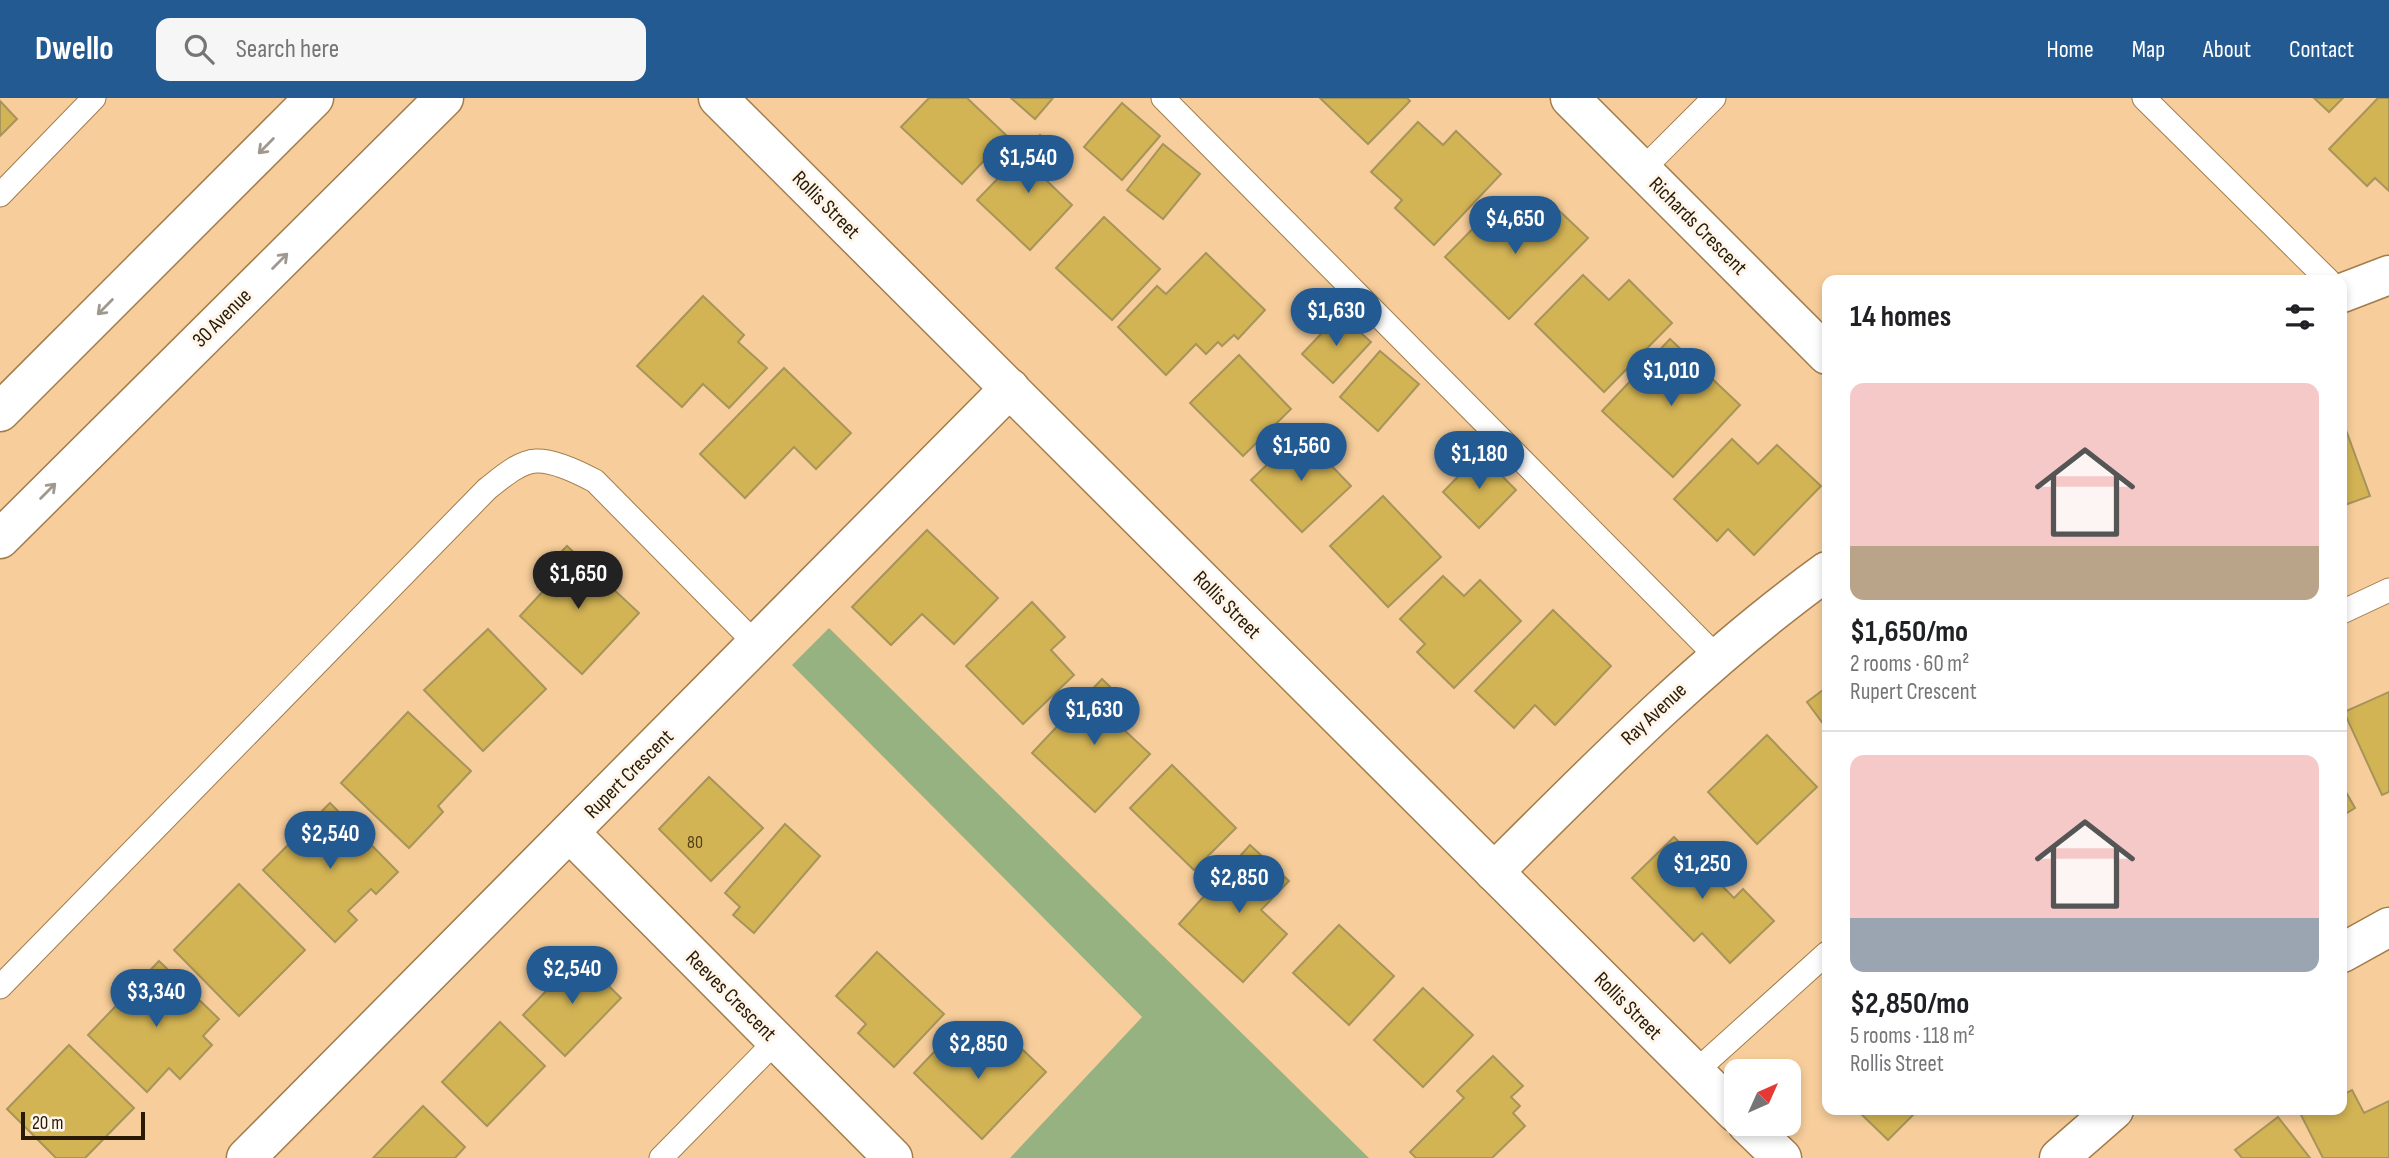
<!DOCTYPE html>
<html lang="en">
<head>
<meta charset="utf-8">
<style>
	:root { --surface:#fff; --page:#f6f6f6; --text:#202124; --muted:#757577; --line:#e0e0e0; --accent:#235a92 }
	body { margin:0; font-family:"Sofia Sans Condensed",sans-serif; background:var(--page); color:var(--text); height:100vh; display:flex; flex-direction:column; font-size:26px; white-space:nowrap }
	* { box-sizing:border-box; margin:0 }
	p { font-size:23px; color:var(--muted) }
	.icon { flex:none; width:38px; height:38px; fill:none; stroke:currentColor; stroke-width:2; stroke-linecap:round; stroke-linejoin:round }
	.map { position:relative; flex:1; overflow:hidden }
	.sheet { position:absolute; left:1822px; top:177px; width:525px; height:840px; display:flex; flex-direction:column; background:var(--surface); border-radius:14px; box-shadow:0 4px 10px #0003 }
	.sheet>* { flex:none }
	.needle { width:46px; rotate:45deg }
	.tools { position:absolute; left:1724px; top:961px; display:grid; gap:14px }
	.tools a { display:grid; place-items:center; width:77px; height:77px; border-radius:14px; background:var(--surface); box-shadow:0 4px 10px #0003; font-size:35px }
	.scale { position:absolute; left:21px; bottom:18px; width:124px; box-sizing:border-box; padding-left:7px; border:4px solid #291a06; border-top:0; font-size:19px; line-height:24px; white-space:nowrap; color:#291a06; -webkit-text-stroke:5px #fef5eb; paint-order:stroke }
	.price { position:absolute; translate:-50% -60px; padding:0 16px; border-radius:24px; background:var(--accent); color:#fff; font-size:23px; line-height:46px; filter:drop-shadow(0 2px 4px #0008) }
	.price::after { content:''; position:absolute; left:50%; top:42px; width:21px; height:16px; margin-left:-10px; background:inherit; clip-path:polygon(0 0,100% 0,50% 100%) }
	.price.selected { background:#222; color:#fff }
	ul { padding:0; list-style:none }
	li { display:grid; align-content:center; gap:14px; height:371px; padding:0 28px }
	li+li { border-top:2px solid var(--line) }
	li span { display:grid; place-items:center; height:217px; border-radius:14px; color:#555 }
	li>.icon { margin-inline-start:auto }
	span .icon { width:126px; height:126px; fill:#fffc; stroke-width:1 }
	li b { font-size:30px }
	h2 { display:flex; justify-content:space-between; align-items:center; height:84px; padding:0 28px; font-size:30px }
	header { display:flex; align-items:center; gap:42px; box-sizing:border-box; height:98px; padding:0 35px; background:var(--accent); color:#fff }
	header strong { font-size:33px }
	nav { display:flex; gap:38px; margin-inline-start:auto; font-size:24px }
	.search { width:490px; height:63px; background:var(--page); display:flex; align-items:center; gap:18px; box-sizing:border-box; padding:0 24px; border-radius:14px; color:var(--muted); font-size:26px }
	.map>svg:first-child { display:block }
</style>
</head>
<body>
<header>
<strong>Dwello</strong>
<div class="search"><svg class="icon" aria-label="search" viewBox="0 0 24 24"><circle cx="10" cy="10" r="6"/><path d="M15 15l6 6"/></svg>Search here</div>
<nav><a>Home</a><a>Map</a><a>About</a><a>Contact</a></nav>
</header>
<div class="map">
<svg width="2389" height="1060" viewBox="0 0 2389 1060">
	<rect width="100%" height="100%" fill="#f7ce9b"/>
	<!-- green -->
	<polygon fill="#97b281" points="829,530 1369,1060 1010,1060 1142,919 792,567"/>
	<!-- building -->
	<g fill="#d3b455" stroke="#a7945a" stroke-width="2">
		<polygon points="929,0 967,0 1007,38 962,86 901,29"/>
		<polygon points="1011,0 1053,0 1035,21"/>
		<polygon points="1320,0 1407,0 1410,3 1368,46"/>
		<polygon points="2314,0 2343,0 2329,14"/>
		<polygon points="2378,0 2389,0 2389,93 2375,80 2367,88 2329,51"/>
		<polygon points="0,3 17,21 0,38"/>
		<polygon points="1122,5 1160,38 1122,82 1084,49"/>
		<polygon points="1418,24 1443,47 1456,33 1501,76 1434,147 1395,110 1402,102 1371,74"/>
		<polygon points="1040,37 1064,60 1045,81 1072,107 1030,152 977,102"/>
		<polygon points="1163,46 1200,76 1163,121 1127,92"/>
		<polygon points="1552,106 1588,140 1509,221 1445,159 1494,109 1523,137"/>
		<polygon points="1104,119 1160,171 1112,222 1056,170"/>
		<polygon points="1206,155 1265,212 1238,241 1234,237 1222,248 1218,244 1206,256 1196,246 1166,277 1118,229 1157,188 1166,196"/>
		<polygon points="1583,177 1609,202 1629,182 1672,225 1604,294 1535,226"/>
		<polygon points="703,198 744,237 738,244 767,270 729,310 703,286 682,309 637,268"/>
		<polygon points="1340,216 1371,244 1333,285 1302,256"/>
		<polygon points="1670,241 1740,307 1673,379 1602,313"/>
		<polygon points="1380,253 1419,286 1378,333 1340,299"/>
		<polygon points="1239,257 1291,311 1243,358 1190,305"/>
		<polygon points="784,270 851,335 816,371 794,349 745,400 700,356"/>
		<polygon points="2342,321 2370,398 2342,408"/>
		<polygon points="1300,335 1351,388 1302,434 1251,382"/>
		<polygon points="1732,341 1758,366 1777,347 1821,388 1754,457 1728,431 1717,443 1674,401"/>
		<polygon points="1480,356 1516,392 1479,430 1443,394"/>
		<polygon points="1383,398 1441,459 1388,509 1330,448"/>
		<polygon points="927,432 998,500 954,546 922,516 891,547 852,509"/>
		<polygon points="567,448 639,515 582,576 520,518 547,489 537,479"/>
		<polygon points="1443,478 1464,498 1480,482 1521,523 1454,590 1417,554 1425,546 1400,521"/>
		<polygon points="1032,504 1065,539 1051,552 1074,577 1023,626 966,568"/>
		<polygon points="1553,512 1611,568 1555,627 1535,607 1514,630 1475,593"/>
		<polygon points="488,531 546,591 483,653 424,592"/>
		<polygon points="1102,581 1136,614 1121,629 1150,656 1095,714 1032,655"/>
		<polygon points="1827,589 1827,631 1807,604"/>
		<polygon points="2389,594 2389,694 2382,697 2344,614"/>
		<polygon points="408,614 471,673 438,708 443,714 409,750 341,685"/>
		<polygon points="1767,637 1817,689 1757,746 1708,694"/>
		<polygon points="1172,667 1236,730 1194,772 1130,710"/>
		<polygon points="709,679 763,730 711,783 659,731"/>
		<polygon points="2342,687 2355,710 2342,718"/>
		<polygon points="330,705 398,774 376,796 371,791 348,813 357,822 335,844 263,772"/>
		<polygon points="785,726 820,758 754,835 733,817 740,809 725,795"/>
		<polygon points="1674,739 1734,800 1743,791 1774,823 1730,865 1702,835 1694,843 1632,780"/>
		<polygon points="1250,747 1289,783 1261,812 1287,836 1243,884 1179,826"/>
		<polygon points="239,786 305,852 239,918 174,852"/>
		<polygon points="1339,827 1394,878 1349,927 1293,875"/>
		<polygon points="877,854 944,916 894,969 858,935 866,926 836,898"/>
		<polygon points="579,859 621,900 565,958 523,917"/>
		<polygon points="159,863 219,921 203,938 212,947 180,981 169,970 147,994 88,937"/>
		<polygon points="1423,890 1473,937 1423,989 1374,942"/>
		<polygon points="500,924 545,968 487,1028 442,984"/>
		<polygon points="956,931 988,960 998,949 1013,962 1023,952 1046,974 982,1041 914,975"/>
		<polygon points="69,947 134,1010 85,1060 56,1060 7,1011"/>
		<polygon points="1493,958 1523,988 1511,999 1520,1008 1513,1015 1525,1028 1492,1060 1416,1060 1410,1054 1464,1000 1457,993"/>
		<polygon points="2352,992 2364,1015 2389,1003 2389,1060 2323,1060 2301,1017 2312,1012 2342,1012 2342,997"/>
		<polygon points="423,1008 465,1049 455,1060 373,1060"/>
		<polygon points="1857,1012 1918,1012 1888,1042"/>
		<polygon points="2278,1019 2310,1060 2242,1060 2235,1052"/>
	</g>
	<g fill="none" stroke-linecap="round" stroke-linejoin="round">
		<!-- lane casing -->
		<g stroke="#a27c4b" stroke-width="25">
			<g id="lane">
				<polyline points="1163,0 1717,559"/>
				<polyline points="2144,0 2328,182"/>
				<polyline points="1642,72 1714,0"/>
				<polyline points="0,97 94,0"/>
				<polyline points="2342,514 2389,492"/>
				<path d="M0 889 487 391C500 381 518 364 536 363 553 362 580 375 595 383L757 547"/>
				<polyline points="1695,974 1827,855"/>
				<polyline points="661,1060 776,943"/>
			</g>
		</g>
		<!-- street casing -->
		<g stroke="#a27c4b" stroke-width="41">
			<g id="street">
				<polyline points="1570,0 1827,257"/>
				<polyline points="2342,195 2389,177"/>
				<polyline points="570,735 893,1060"/>
				<path d="M1494 774C1600 668 1705 561 1827 473"/>
				<polyline points="246,1060 1010,290"/>
			</g>
		</g>
		<!-- secondary casing -->
		<g stroke="#a27c4b" stroke-width="41">
			<g id="secondary">
				<polyline points="718,0 1736,1015"/>
				<polyline points="0,314 314,0"/>
				<polyline points="0,441 444,0"/>
				<polyline points="2342,855 2389,829"/>
				<polyline points="1747,1026 1782,1060"/>
				<polyline points="2059,1060 2114,1012"/>
			</g>
		</g>
		<!-- lane -->
		<use href="#lane" stroke="#fff" stroke-width="23"/>
		<!-- street -->
		<use href="#street" stroke="#fff" stroke-width="38"/>
		<!-- secondary -->
		<use href="#secondary" stroke="#fff" stroke-width="38"/>
	</g>
	<!-- one-way arrows -->
	<defs><path id="oneway-shaft" d="M-6 0H5M1.5-3L5.5 0L1.5 3" fill="none" stroke-width="1.6" stroke-linecap="round" stroke-linejoin="round" transform="scale(1.75)"/></defs>
	<g stroke="#9f988f">
		<use href="#oneway-shaft" transform="translate(266 48) rotate(135)"/>
		<use href="#oneway-shaft" transform="translate(280 163) rotate(-45)"/>
		<use href="#oneway-shaft" transform="translate(105 209) rotate(135)"/>
		<use href="#oneway-shaft" transform="translate(48 393) rotate(-45)"/>
	</g>
	<g text-anchor="middle" dominant-baseline="central" stroke-width="6" stroke-linejoin="round" paint-order="stroke">
		<!-- number labels -->
		<g font-size="18" fill="#54401a">
			<text x="695" y="744">80</text>
		</g>
		<!-- street labels -->
		<g font-size="21" fill="#291a06" stroke="#fef5eb">
			<text transform="translate(826 107) rotate(45)">Rollis Street</text>
			<text transform="translate(1698 128) rotate(45)">Richards Crescent</text>
			<text transform="translate(222 220) rotate(-45)">30 Avenue</text>
			<text transform="translate(1227 507) rotate(45)">Rollis Street</text>
			<text transform="translate(1654 616) rotate(-43)">Ray Avenue</text>
			<text transform="translate(629 676) rotate(-45)">Rupert Crescent</text>
			<text transform="translate(731 898) rotate(45)">Reeves Crescent</text>
			<text transform="translate(1628 908) rotate(45)">Rollis Street</text>
		</g>
	</g>
</svg>
<div class="tools">
<a><svg class="needle" viewBox="-14 -14 28 28"><path d="M0-13l5 13h-10z" fill="#e53935"/><path d="M0 13l5-13h-10z" fill="#757577"/></svg></a>
</div>
<div class="scale">20 m</div>
<b class="price" style="left:1028px;top:97px">$1,540</b>
<b class="price" style="left:1515px;top:158px">$4,650</b>
<b class="price" style="left:1336px;top:250px">$1,630</b>
<b class="price" style="left:1671px;top:310px">$1,010</b>
<b class="price" style="left:1301px;top:385px">$1,560</b>
<b class="price" style="left:1479px;top:393px">$1,180</b>
<b class="price selected" style="left:578px;top:513px">$1,650</b>
<b class="price" style="left:1094px;top:649px">$1,630</b>
<b class="price" style="left:330px;top:773px">$2,540</b>
<b class="price" style="left:1702px;top:803px">$1,250</b>
<b class="price" style="left:1239px;top:817px">$2,850</b>
<b class="price" style="left:572px;top:908px">$2,540</b>
<b class="price" style="left:156px;top:931px">$3,340</b>
<b class="price" style="left:978px;top:983px">$2,850</b>
<section class="sheet">
<h2>14 homes<svg class="icon" aria-label="filters" viewBox="0 0 24 24"><path d="M4 7h16M4 17h16"/><circle cx="9" cy="7" r="2"/><circle cx="15" cy="17" r="2"/></svg></h2>
<ul>
<li><span style="background:linear-gradient(#f6c9c9 75%,#b9a48a 0)"><svg class="icon" aria-label="home" viewBox="0 0 24 24"><path d="M3 11l9-7 9 7M6 9v11h12V9"/></svg></span><div><b>$1,650/mo</b><p>2 rooms · 60 m²</p><p>Rupert Crescent</p></div></li>
<li><span style="background:linear-gradient(#f6c9c9 75%,#9aa5b1 0)"><svg class="icon" aria-label="home" viewBox="0 0 24 24"><path d="M3 11l9-7 9 7M6 9v11h12V9"/></svg></span><div><b>$2,850/mo</b><p>5 rooms · 118 m²</p><p>Rollis Street</p></div></li>
</ul>
</section>
</div>
</body>
</html>
